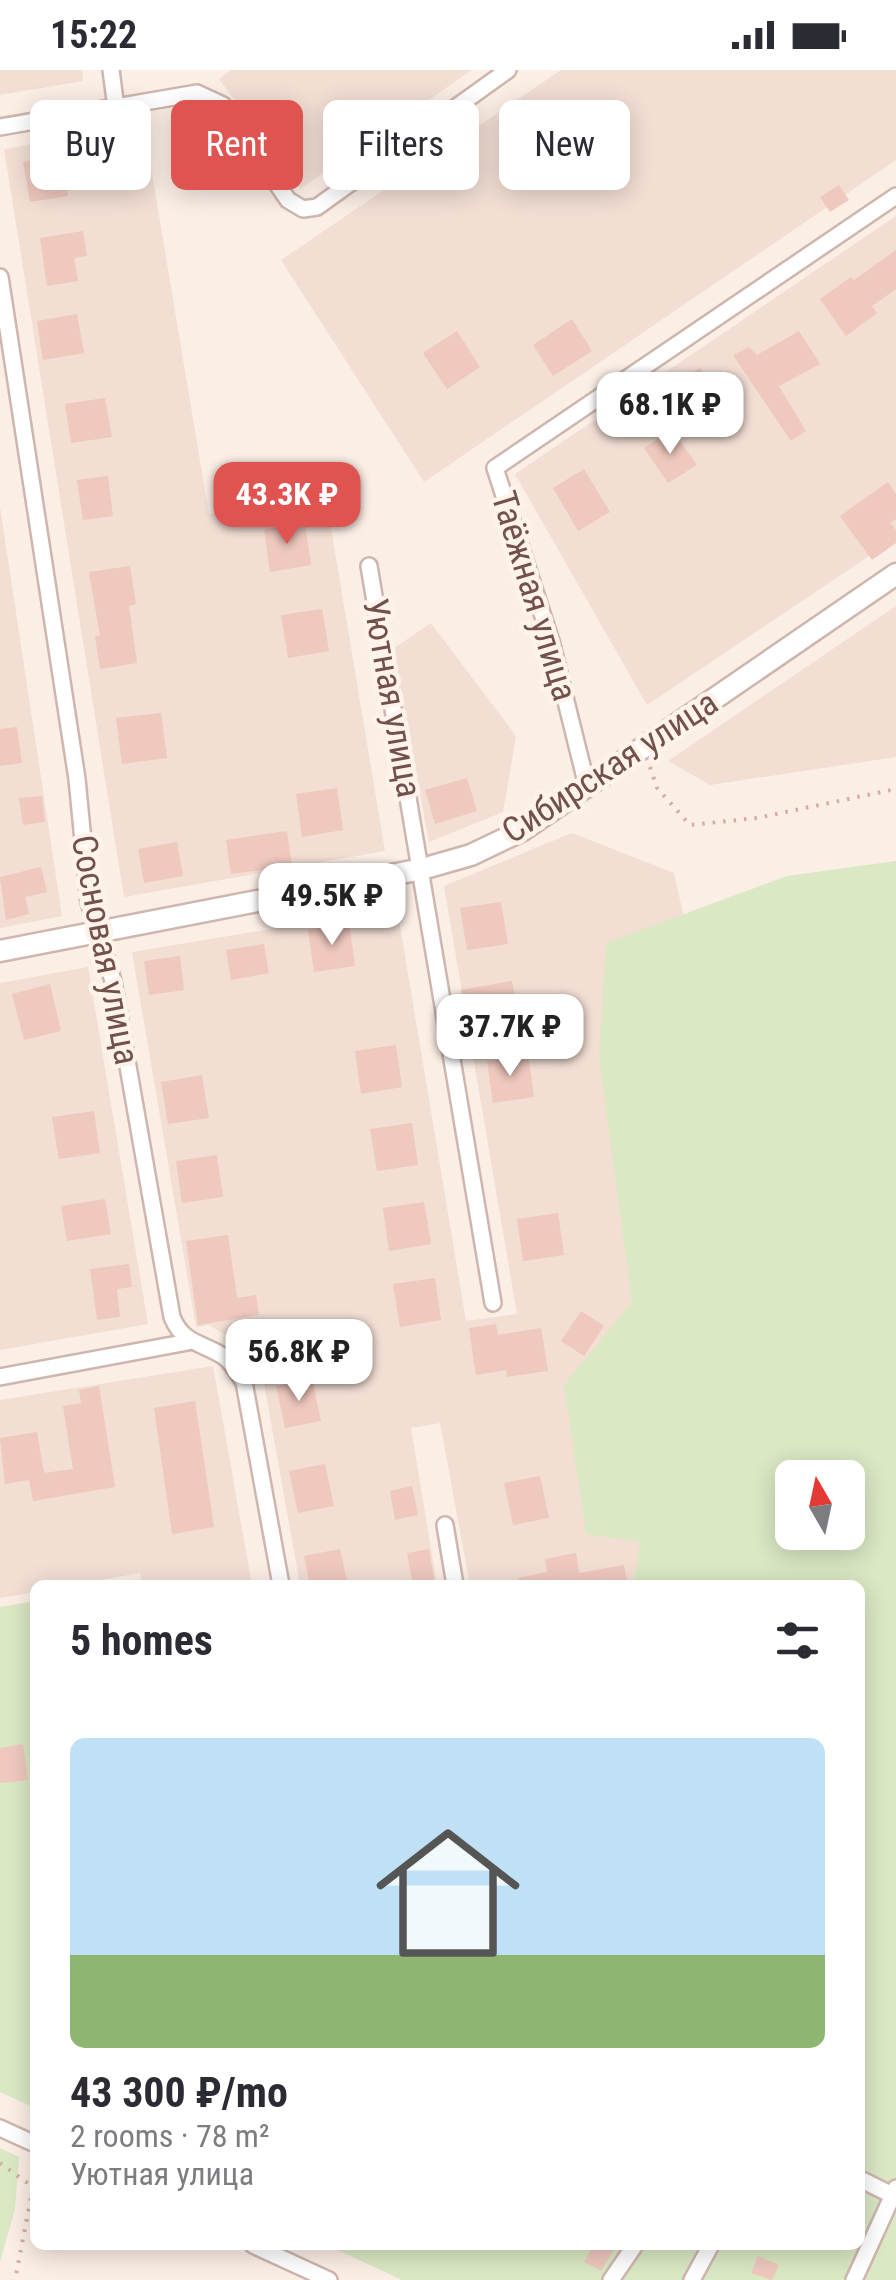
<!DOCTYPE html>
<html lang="en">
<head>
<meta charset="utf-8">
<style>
	:root { --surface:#fff; --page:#f2f2f3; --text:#2b2b33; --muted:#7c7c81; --accent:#df5350 }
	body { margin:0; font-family:"Roboto Condensed",sans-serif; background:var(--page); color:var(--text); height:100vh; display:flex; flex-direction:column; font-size:38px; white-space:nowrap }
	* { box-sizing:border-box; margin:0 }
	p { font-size:32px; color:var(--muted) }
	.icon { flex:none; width:55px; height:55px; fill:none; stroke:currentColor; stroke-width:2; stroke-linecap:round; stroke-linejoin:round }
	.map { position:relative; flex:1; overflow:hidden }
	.drawer { position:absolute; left:30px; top:1510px; width:835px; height:670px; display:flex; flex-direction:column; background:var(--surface); border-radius:15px; box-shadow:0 5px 25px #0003 }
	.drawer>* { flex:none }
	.banner { position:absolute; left:30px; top:30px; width:838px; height:90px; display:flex; gap:20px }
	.needle { width:65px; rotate:351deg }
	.tools { position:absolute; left:775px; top:1390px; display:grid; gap:20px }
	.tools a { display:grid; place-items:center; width:90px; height:90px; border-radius:15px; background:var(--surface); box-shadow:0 5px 25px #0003; font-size:50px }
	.price { position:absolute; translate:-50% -85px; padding:0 22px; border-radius:20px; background:#fff; color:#222; font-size:32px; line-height:65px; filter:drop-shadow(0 2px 5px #0008) }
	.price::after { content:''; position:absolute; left:50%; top:60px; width:30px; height:22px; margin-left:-15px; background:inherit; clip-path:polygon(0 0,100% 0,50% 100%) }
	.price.current { background:var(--accent); color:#fff }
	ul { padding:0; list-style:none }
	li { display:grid; align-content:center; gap:20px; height:530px; padding:0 40px }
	li span { display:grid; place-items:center; height:310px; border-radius:15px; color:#555 }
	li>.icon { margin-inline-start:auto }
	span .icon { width:180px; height:180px; fill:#fffc; stroke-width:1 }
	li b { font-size:42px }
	h2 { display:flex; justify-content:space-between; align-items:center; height:120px; padding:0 40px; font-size:42px }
	.tag { padding:0 35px; border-radius:15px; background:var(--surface); box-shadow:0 5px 25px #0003; font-size:35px; line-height:90px }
	.tag.current { background:var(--accent); color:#fff }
	.status { display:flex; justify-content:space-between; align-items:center; height:70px; padding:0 50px; background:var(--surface); direction:ltr }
	.status svg { height:28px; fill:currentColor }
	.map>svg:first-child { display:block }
</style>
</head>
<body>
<div class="status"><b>15:22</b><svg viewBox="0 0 49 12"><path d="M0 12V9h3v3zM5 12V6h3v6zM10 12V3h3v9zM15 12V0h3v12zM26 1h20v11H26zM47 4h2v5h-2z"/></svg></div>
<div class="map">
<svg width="896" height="2210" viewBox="0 0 896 2210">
	<rect width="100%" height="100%" fill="#fbeee5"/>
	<!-- residential -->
	<g fill="#f2ded3">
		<polygon points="0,0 82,0 83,11 0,25"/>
		<polygon points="231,0 472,0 300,119 219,9"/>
		<polygon points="561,0 896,0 896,90 424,412 281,190"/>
		<polygon points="144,56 209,444 326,428 385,781 124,827 4,79"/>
		<polygon points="896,146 896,468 647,635 515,404"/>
		<polygon points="0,437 62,846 0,858"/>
		<polygon points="896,536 896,687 710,715 668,691"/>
		<polygon points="431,553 516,666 503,742 429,772 393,579"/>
		<polygon points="572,763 674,803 692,884 643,1515 470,1515 440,1353 411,1358 437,1515 300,1515 259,1285 209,1255 196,1257 132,882 397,838 466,1251 517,1244 444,816"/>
		<polygon points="88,897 148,1254 0,1280 0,913"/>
		<polygon points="213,1296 252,1515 142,1515 140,1503 72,1515 35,1515 35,1522 0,1528 0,1330"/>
	</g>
	<!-- green -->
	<g fill="#dae8c4" fill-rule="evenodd">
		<path d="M896 791V2210H402L327 2175H860V1515H634L640 1472 586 1464 564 1315 632 1232 599 987 606 873 787 806ZM792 1408H848V1462H792Z"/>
		<polygon points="35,1531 35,2038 0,2022 0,1537"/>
		<polygon points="0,2078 19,2087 15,2139 0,2192"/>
	</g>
	<!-- building -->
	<g fill="#efc8be">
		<polygon points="62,86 68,126 30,132 23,92"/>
		<polygon points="839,115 849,130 830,142 820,127"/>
		<polygon points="83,161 87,186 74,188 78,211 47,216 40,168"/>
		<polygon points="896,180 896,219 872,236 877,243 846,266 820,229 851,207 854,210"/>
		<polygon points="77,244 84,283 43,290 37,251"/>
		<polygon points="572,249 592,281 553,306 533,275"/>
		<polygon points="457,261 480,297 447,319 423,283"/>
		<polygon points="799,261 820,294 779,316 806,361 791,371 733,285 749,277 757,285"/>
		<polygon points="700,298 723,336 691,356 668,318"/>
		<polygon points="105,328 112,367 71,373 65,334"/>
		<polygon points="672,360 697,395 668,413 644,378"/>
		<polygon points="584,399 610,442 578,461 553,418"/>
		<polygon points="108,406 113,446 83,450 77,410"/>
		<polygon points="888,412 896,424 896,449 890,453 896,460 896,473 872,490 840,446"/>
		<polygon points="305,453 311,495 270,502 264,459"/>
		<polygon points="130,496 136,534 129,536 137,593 100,599 95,566 100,566 89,502"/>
		<polygon points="322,539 329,581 288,588 281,545"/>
		<polygon points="161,643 167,688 122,694 116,648"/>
		<polygon points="17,657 22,693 0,696 0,659"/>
		<polygon points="467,708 477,741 435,754 425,720"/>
		<polygon points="337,718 343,760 302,767 296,724"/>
		<polygon points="42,726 45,752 23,755 19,728"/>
		<polygon points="287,761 292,796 231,804 226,770"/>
		<polygon points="177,772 183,806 144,813 138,779"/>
		<polygon points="41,797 47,822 25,827 29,844 6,850 0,807"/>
		<polygon points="501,832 508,874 467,880 460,838"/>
		<polygon points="349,853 355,896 314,902 308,860"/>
		<polygon points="264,874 269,903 231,910 226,880"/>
		<polygon points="180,886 184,920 149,925 144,891"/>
		<polygon points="512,911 519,948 467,957 461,920"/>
		<polygon points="50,914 61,961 24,970 12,924"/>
		<polygon points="396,975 402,1017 361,1024 355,981"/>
		<polygon points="528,985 534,1027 493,1033 487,991"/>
		<polygon points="202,1005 209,1048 168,1054 161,1012"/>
		<polygon points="94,1041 100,1083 59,1089 52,1047"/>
		<polygon points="412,1053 418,1095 377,1101 370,1059"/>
		<polygon points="217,1085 223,1127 182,1133 176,1091"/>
		<polygon points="105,1129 111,1164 67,1171 61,1136"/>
		<polygon points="424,1132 431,1174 389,1181 383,1138"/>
		<polygon points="558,1143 564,1185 523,1191 517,1149"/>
		<polygon points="228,1165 237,1228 256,1225 259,1245 198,1255 186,1171"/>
		<polygon points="129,1194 132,1217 117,1219 120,1247 97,1250 90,1199"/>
		<polygon points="435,1208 441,1250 400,1257 393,1214"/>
		<polygon points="581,1241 604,1256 584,1286 561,1271"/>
		<polygon points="496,1254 498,1265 541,1258 548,1301 507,1307 506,1300 476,1305 469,1258"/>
		<polygon points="312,1309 321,1351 285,1358 276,1316"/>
		<polygon points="99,1316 115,1417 33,1431 29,1410 5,1414 0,1368 37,1362 44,1403 73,1399 63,1336 81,1333 79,1320"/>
		<polygon points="195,1331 214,1457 172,1464 154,1338"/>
		<polygon points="325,1394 334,1436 298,1443 289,1401"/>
		<polygon points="540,1406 549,1448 513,1455 504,1413"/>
		<polygon points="412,1416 418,1445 395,1450 390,1421"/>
		<polygon points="340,1479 348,1515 310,1515 304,1486"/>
		<polygon points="429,1479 435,1515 413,1515 407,1483"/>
		<polygon points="576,1483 579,1503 624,1495 628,1515 519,1515 518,1508 547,1502 545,1489"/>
		<polygon points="23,1674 28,1710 0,1713 0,1678"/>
		<polygon points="594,2175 617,2175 601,2201 584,2192"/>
		<polygon points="758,2186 779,2195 772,2210 751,2203"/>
	</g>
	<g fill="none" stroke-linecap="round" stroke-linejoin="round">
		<!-- minor casing -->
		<g stroke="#ceb6af" stroke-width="20">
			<g id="minor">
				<polyline points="111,0 116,38"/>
				<polyline points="0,57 197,23 223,35 288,130 303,139 317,137 508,0"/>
				<path d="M0 207 77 709 89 832 113 911 172 1247C183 1274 201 1272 223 1286 232 1292 238 1303 244 1312L281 1515"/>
				<polyline points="369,496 493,1233"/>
				<polyline points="587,716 551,571 495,398 896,126"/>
				<polyline points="0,1307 188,1272"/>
				<polyline points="445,1455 455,1515"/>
				<polyline points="0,2058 35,2074"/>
				<polyline points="860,2109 896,2127"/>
				<polyline points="253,2175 329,2210"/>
				<polyline points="611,2210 635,2175"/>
				<polyline points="692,2210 711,2175"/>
				<polyline points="854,2210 896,2118"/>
			</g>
		</g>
		<!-- tertiary casing -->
		<g stroke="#ceb6af" stroke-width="25">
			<polyline id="tertiary" points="0,881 422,799 471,785 523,760 896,504"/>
		</g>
		<!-- path -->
		<g stroke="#d4aba1" stroke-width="4" stroke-dasharray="2.5 8" stroke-linecap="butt">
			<polyline points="650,697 657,718 690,755 757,748 896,719"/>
			<polyline points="0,2093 33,2117 15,2210"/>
		</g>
		<!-- minor -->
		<use href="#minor" stroke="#fff" stroke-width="15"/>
		<!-- tertiary -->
		<use href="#tertiary" stroke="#fff" stroke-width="20"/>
	</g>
	<g text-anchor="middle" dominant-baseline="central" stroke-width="9" stroke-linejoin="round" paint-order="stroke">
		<!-- street labels -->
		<g font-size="35" fill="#73514b" stroke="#fef3eb">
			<text transform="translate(534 526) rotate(73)">Таёжная улица</text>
			<text transform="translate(392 628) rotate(80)">Уютная улица</text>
			<text transform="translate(610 697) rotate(-33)">Сибирская улица</text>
			<text transform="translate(105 880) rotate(79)">Сосновая улица</text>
		</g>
	</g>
</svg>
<div class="tools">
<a><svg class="needle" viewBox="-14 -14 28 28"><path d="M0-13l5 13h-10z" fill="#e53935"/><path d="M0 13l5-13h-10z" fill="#7c7c81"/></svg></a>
</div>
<b class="price" style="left:670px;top:387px">68.1K ₽</b>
<b class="price current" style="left:287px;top:477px">43.3K ₽</b>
<b class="price" style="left:332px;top:878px">49.5K ₽</b>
<b class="price" style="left:510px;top:1009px">37.7K ₽</b>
<b class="price" style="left:299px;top:1334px">56.8K ₽</b>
<div class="banner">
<a class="tag">Buy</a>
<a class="tag current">Rent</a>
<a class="tag">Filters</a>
<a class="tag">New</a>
</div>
<section class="drawer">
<h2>5 homes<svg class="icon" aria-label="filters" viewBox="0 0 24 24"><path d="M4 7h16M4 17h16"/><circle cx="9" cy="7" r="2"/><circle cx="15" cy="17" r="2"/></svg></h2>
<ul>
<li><span style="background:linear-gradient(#bfe0f5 70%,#8fb573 0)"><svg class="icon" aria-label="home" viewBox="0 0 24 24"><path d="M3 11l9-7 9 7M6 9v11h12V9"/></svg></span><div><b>43 300 ₽/mo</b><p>2 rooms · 78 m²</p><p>Уютная улица</p></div></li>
</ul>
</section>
</div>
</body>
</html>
